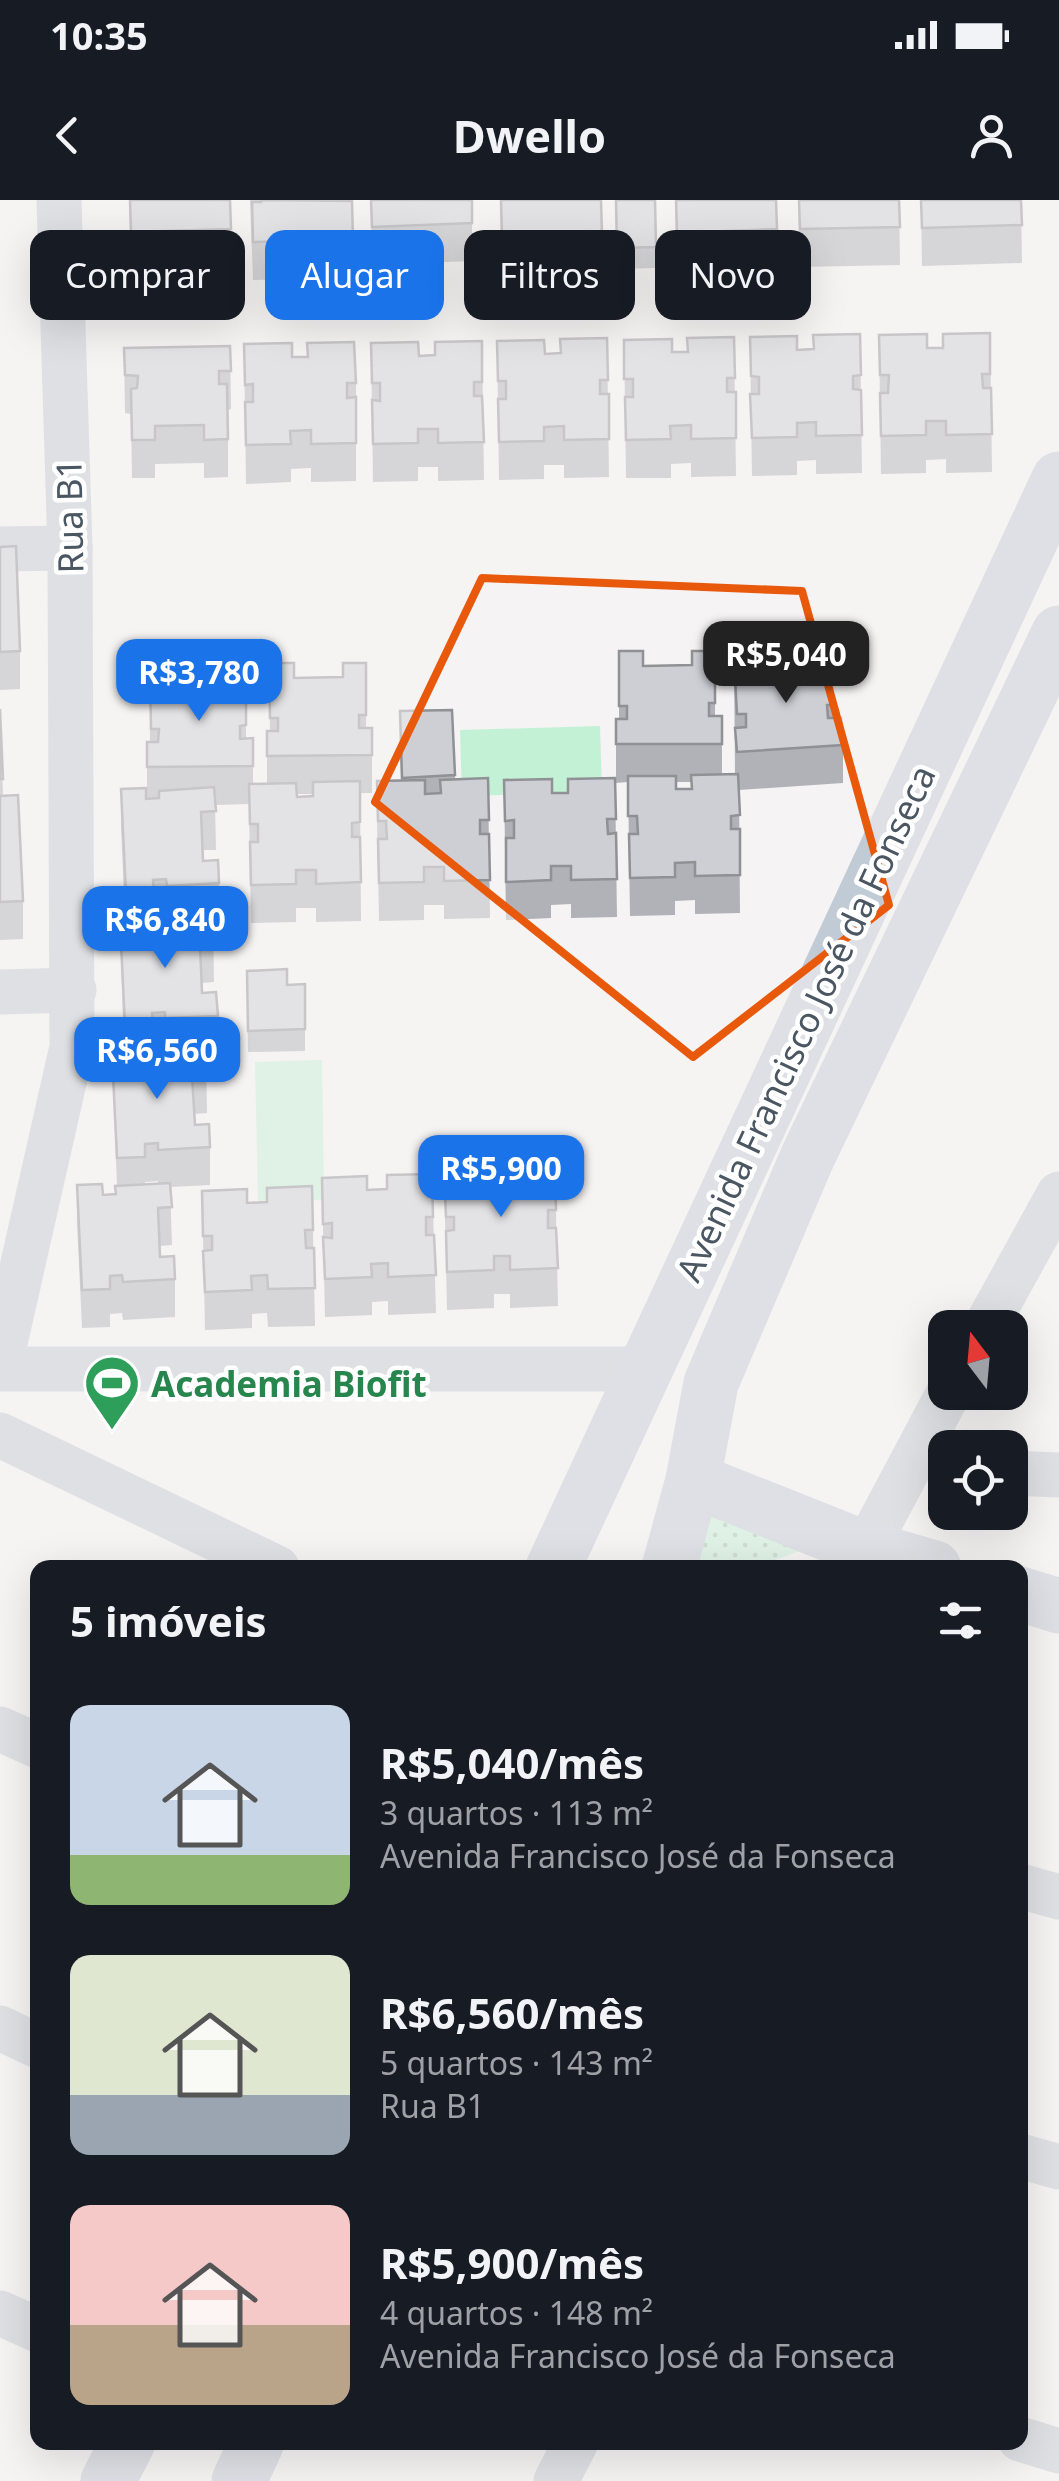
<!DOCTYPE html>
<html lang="pt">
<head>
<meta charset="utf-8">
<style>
	:root { --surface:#171b24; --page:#242831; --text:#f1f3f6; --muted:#9ea1a6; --accent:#1a73e8 }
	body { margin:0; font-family:"Noto Sans",sans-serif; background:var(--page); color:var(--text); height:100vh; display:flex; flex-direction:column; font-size:38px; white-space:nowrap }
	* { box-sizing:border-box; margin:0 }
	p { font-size:32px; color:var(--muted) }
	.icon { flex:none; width:55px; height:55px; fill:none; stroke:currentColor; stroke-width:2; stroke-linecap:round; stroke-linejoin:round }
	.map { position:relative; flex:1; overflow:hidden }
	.sheet { position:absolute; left:30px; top:1360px; width:998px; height:890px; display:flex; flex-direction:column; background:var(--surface); border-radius:20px; box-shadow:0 10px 40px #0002 }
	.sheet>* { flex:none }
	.top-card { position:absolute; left:30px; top:30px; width:1000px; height:90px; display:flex; gap:20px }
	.needle { width:65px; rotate:344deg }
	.fabs { position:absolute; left:928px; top:1110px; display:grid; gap:20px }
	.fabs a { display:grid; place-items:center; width:100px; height:100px; border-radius:20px; background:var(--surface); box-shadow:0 10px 40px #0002; font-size:50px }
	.price { position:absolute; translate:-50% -85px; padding:0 22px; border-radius:20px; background:var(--accent); color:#fff; font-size:32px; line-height:65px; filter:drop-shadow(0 2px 5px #0008) }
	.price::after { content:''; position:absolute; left:50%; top:60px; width:30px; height:22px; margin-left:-15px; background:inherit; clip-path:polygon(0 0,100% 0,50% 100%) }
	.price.current { background:#222; color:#fff }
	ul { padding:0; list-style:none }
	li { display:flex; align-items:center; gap:30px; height:250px; padding:0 40px }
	li span { display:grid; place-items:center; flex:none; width:280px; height:200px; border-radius:20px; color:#555 }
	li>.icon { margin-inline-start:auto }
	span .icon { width:120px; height:120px; fill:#fffc; stroke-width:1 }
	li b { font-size:42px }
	h2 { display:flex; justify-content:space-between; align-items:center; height:120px; padding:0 40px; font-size:42px }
	.tag { padding:0 35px; border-radius:20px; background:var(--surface); box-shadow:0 10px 40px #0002; font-size:35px; line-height:90px }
	.tag.current { background:var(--accent); color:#fff }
	.status { display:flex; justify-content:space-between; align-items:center; height:70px; padding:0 50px; background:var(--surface); direction:ltr }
	.status svg { height:28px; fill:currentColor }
	header { display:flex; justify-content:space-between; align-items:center; height:130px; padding:0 40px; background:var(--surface); font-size:45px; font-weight:700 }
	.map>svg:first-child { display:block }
</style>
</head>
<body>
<div class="status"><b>10:35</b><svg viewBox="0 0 49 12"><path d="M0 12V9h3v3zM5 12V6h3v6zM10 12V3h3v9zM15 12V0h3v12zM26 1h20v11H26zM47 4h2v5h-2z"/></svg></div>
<header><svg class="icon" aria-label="back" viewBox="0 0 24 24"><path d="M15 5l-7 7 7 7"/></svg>Dwello<svg class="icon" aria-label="person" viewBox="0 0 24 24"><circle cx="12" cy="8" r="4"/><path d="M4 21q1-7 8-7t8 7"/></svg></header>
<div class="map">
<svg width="1059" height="2281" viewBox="0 0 1059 2281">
	<defs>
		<pattern id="grass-dots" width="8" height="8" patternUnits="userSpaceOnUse" patternTransform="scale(2.5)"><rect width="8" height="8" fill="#c3f1d5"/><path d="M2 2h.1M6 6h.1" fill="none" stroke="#a0c6b0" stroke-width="1.8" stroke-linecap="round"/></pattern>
	</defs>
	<rect width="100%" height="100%" fill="#f5f3f3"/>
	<!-- grass -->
	<polygon fill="url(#grass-dots)" points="709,1311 818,1344 757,1367 690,1368"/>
	<!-- pitch -->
	<g fill="#c3f1d5">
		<polygon points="600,526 602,592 462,596 460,530"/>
		<polygon points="322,860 324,1000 258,1001 255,862"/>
	</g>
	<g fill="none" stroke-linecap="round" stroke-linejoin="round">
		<!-- street -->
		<g stroke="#c1cad2" stroke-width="45">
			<polyline points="0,349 70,348"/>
			<polyline points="0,792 74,790"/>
			<polyline points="985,1128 1059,994"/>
			<polyline points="0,1165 72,847 70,348 59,0"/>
			<polyline points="0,1169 644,1169"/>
			<polyline points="0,1235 277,1368"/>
			<polyline points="1010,1273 1059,1275"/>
			<polyline points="867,1347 949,1192"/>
			<polyline points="0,1529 38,1546"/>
			<polyline points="1020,1686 1059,1697"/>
			<polyline points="0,1828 38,1846"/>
			<polyline points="1020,1956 1059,1967"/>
			<polyline points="0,2113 38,2130"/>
			<polyline points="1020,2239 1059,2251"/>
			<polyline points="556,2281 576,2242"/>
		</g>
		<!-- secondary -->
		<g stroke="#c1cbd6" stroke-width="55">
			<polyline points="693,1280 859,1346 934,1368"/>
			<polyline points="553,1368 1059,279"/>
			<polyline points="669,1368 693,1280 711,1183 807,958 1059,433"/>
			<polyline points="1020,1394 1059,1406"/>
			<polyline points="108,2281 128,2242"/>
			<polyline points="239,2281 257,2242"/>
		</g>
	</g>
	<!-- wall -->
	<g fill="#b0b2b7" fill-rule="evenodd">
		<polygon points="129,0 230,0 231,67 131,70"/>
		<polygon points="250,0 351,0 353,77 253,80"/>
		<polygon points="371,0 472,0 472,61 372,65"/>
		<polygon points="500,0 602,34 602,72 502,75"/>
		<polygon points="615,0 655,0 656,68 617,69"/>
		<polygon points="675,0 776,0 777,67 677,71"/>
		<polygon points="798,0 899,0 900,65 800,67"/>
		<polygon points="921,0 1021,0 1022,63 922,66"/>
		<polygon points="990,133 992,272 946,273 946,259 926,260 926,273 881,274 879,135 927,148 943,148"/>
		<polygon points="860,134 862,273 816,274 816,260 797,261 797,275 752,276 750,137 797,150 814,149"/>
		<polygon points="734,137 736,276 691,277 691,263 671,264 671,278 626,278 624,140 672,152 687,152"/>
		<polygon points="607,138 609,277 564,278 564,265 544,265 544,279 499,280 497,141 545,154 561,153"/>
		<polygon points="482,141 484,280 438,281 438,267 418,267 418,281 373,282 371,143 419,156 435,155"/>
		<polygon points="244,144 292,157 356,183 356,281 311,282 311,268 291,269 291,282 246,284"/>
		<polygon points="230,146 231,209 228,210 228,277 204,278 204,263 155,264 155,278 132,278 131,214 125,213 124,148"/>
		<polygon points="0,347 20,451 20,489 0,490"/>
		<path d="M619 451 643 466 692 465 715 451V516H722V575L735 574 734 459 759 472 807 469V455L833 505V518L843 545V583L739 590 740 713 695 714V700L675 701V715L630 716 628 582 616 583V519H619ZM676 582H691V589H676Z"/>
		<path d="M269 463 294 478 343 477 366 463V528H372V593H360L361 721 316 722V708H296V722L251 723 249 604 215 605 216 650H203V661L219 683V721H213L214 782 202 783V793L218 816V854H206L207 913 194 914 195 925 210 947V985L170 987 172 1045 159 1046 160 1057 175 1079V1117L123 1120 122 1113 110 1114V1127L82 1128 77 1023V985L103 995 115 994 117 986 112 853 124 852 120 721H125L121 627V589L147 599V542H150V474L174 488H223L246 473V539L253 538V584H267V531H270ZM297 594H313V596L297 597ZM166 717 167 722 158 723V731H154V718ZM165 850V854H153V851ZM158 981V984L145 985V982Z"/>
		<polygon points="0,509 3,596 23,701 23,739 0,740"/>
		<polygon points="452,510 455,579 488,578 490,718 444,719 444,705 424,705 424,720 379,721 377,619 401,581 400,511"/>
		<polygon points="615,578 617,717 571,718 571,704 551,705 551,718 506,720 504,580 552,593 568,593"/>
		<polygon points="247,771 287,785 305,784 305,851 248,852"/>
		<polygon points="555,967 558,1106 510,1108 510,1094 494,1094 494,1108 447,1110 444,971 490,983 509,983 509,968"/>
		<polygon points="432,974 436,1113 388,1115 388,1101 372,1102 372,1115 325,1117 322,978 367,990 387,989"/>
		<polygon points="312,986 315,1126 268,1127 267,1113 252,1114 252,1128 205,1130 202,991 247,1003 267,1002 267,988"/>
	</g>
	<!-- building -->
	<g fill="#cdcfd5" stroke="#909195" stroke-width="2.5">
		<polygon points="130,0 230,0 231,29 131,32"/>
		<polygon points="261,0 352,1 353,39 253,42 252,2 261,2"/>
		<polygon points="371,0 472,0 472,23 372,27"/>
		<polygon points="501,0 601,0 602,34 502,37"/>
		<polygon points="616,0 655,0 656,47 617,48"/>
		<polygon points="676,0 776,0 777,29 677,33"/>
		<polygon points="799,0 899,0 900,27 800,29"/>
		<polygon points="921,0 1021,0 1022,25 922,28"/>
		<polygon points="990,133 990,174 982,174 983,188 991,188 992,234 946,235 946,221 926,221 926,235 881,236 880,193 888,193 889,175 880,175 879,135 927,134 927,148 943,148 943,134"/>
		<polygon points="860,134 861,175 853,176 853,189 861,190 862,235 816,236 816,222 797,223 797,237 752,238 750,194 759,194 759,177 751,176 750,137 797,136 797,150 814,149 813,135"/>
		<polygon points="734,137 735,178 727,178 727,192 736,192 736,238 691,239 691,225 670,226 671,239 626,240 625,197 633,197 633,179 624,179 624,140 672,139 672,152 688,152 687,138"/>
		<polygon points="607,138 608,180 600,180 600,194 609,194 609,239 564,240 564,226 544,227 544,241 499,242 498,199 506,199 506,181 498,181 497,141 544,140 545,154 561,153 560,139"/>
		<polygon points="482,141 482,182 474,182 474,196 482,196 484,242 438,243 438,229 418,229 418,243 373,244 372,200 380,201 380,183 372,183 371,143 418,142 419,156 435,155 435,142"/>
		<polygon points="354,142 356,183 347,183 347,198 356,197 356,243 311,244 311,230 290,231 291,244 246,245 245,202 253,202 253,184 245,185 244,144 292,143 292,157 308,157 307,143"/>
		<polygon points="230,146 231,171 219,171 219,184 227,184 228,239 204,240 204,225 155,226 155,240 132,240 131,189 137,188 138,176 125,175 124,148"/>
		<polygon points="16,346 20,451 0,452 0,347"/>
		<polygon points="619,451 643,451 643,466 692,465 692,451 715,451 715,503 709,503 709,516 722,516 722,544 616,544 616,519 627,519 627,506 619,506"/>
		<polygon points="830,453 833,505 827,505 828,518 841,518 843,545 737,552 735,528 746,527 746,514 737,514 734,459 758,458 759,472 808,469 807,455"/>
		<polygon points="269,463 294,463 294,478 343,477 343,463 366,463 366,515 359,515 359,528 372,528 372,555 267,556 267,531 278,531 278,518 270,518"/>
		<polygon points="223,473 246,473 246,525 240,526 240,539 253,538 253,566 147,567 147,542 158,542 159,529 151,529 150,474 174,474 174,488 223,488"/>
		<polygon points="0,509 3,579 0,579"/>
		<polygon points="452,510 455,575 402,578 400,511"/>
		<polygon points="738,574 740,615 731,616 731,629 740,629 740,675 695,676 695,662 675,663 675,677 630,678 629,634 638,634 637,616 628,616 628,576 676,576 676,589 692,589 691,575"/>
		<polygon points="488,578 489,620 480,620 480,634 489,634 490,680 444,681 444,667 424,667 424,682 379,683 378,639 387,639 386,621 378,621 377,581 425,580 425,594 441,593 440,580"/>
		<polygon points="615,578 616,619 607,619 608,634 616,633 617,679 571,680 571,666 551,666 551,680 506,682 506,638 514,638 514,620 505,621 504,580 552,579 552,593 568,593 568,579"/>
		<polygon points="360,581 360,622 352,623 352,637 360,637 361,682 316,684 316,670 296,670 296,684 251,685 250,642 258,642 258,624 250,624 249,584 296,583 297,597 313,596 313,582"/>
		<polygon points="214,587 216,611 201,612 203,661 218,660 219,683 167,686 166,679 153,680 154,693 126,694 121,589 146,588 146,599 159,598 159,591"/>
		<polygon points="18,595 23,701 0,702 0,596"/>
		<polygon points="145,720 146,732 159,731 158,723 213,720 214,744 200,745 202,793 216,792 218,816 165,818 165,812 152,813 153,825 125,827 120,721"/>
		<polygon points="287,769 287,785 305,784 305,829 248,831 247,771"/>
		<polygon points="138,851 138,863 151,862 150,854 206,852 207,875 192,876 195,925 209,924 210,947 158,950 158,943 145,944 145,957 117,958 112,853"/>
		<polygon points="555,967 556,1010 548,1010 548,1028 556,1028 558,1068 510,1070 510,1056 494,1056 494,1070 447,1072 446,1031 454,1030 454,1017 446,1017 444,971 489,969 490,983 510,983 509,968"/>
		<polygon points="432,974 433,1017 426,1017 426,1035 434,1035 436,1075 388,1077 388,1063 371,1064 372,1077 325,1079 323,1037 332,1038 332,1023 323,1024 322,978 367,976 367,990 387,989 387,975"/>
		<polygon points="170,983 172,1007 158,1008 160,1057 174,1056 175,1079 123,1082 122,1075 110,1076 110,1089 82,1090 77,985 102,984 103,995 116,994 115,986"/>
		<polygon points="312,986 313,1030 305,1030 306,1048 314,1048 315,1088 268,1089 267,1075 251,1076 252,1090 205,1092 203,1051 212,1050 212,1036 203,1036 202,991 247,989 247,1003 267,1002 267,988"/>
	</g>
	<!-- marked area -->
	<path d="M0 0H1059V2281H0ZM482 378 802 391 889 705 693 857 375 602Z" fill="#f5f3f3" fill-opacity=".55" fill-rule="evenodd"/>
	<path fill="none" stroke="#e8590c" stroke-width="8" stroke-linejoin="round" d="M482 378 802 391 889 705 693 857 375 602Z"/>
	<!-- icons -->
	<defs>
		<g id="stadium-pin" transform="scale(2.875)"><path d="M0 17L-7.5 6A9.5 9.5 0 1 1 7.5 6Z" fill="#2e9e5b" stroke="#fff"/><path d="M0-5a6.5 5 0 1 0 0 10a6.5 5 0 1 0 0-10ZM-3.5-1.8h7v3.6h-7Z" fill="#fff"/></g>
	</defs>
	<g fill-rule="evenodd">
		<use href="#stadium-pin" x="112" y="1183"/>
	</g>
	<g text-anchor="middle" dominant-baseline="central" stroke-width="9" stroke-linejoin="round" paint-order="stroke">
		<!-- street labels -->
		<g font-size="35" fill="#4a5661" stroke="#fff">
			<text transform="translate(69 316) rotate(-91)">Rua B1</text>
			<text transform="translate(805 823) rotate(-65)">Avenida Francisco José da Fonseca</text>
		</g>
		<!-- leisure labels -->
		<g font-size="35" font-weight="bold" fill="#27864d" stroke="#fff" text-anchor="start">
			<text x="151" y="1183">Academia Biofit</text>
		</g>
	</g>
</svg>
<div class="fabs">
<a><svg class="needle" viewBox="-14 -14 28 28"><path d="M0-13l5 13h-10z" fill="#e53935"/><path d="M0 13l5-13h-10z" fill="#9ea1a6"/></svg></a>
<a><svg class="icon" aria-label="locate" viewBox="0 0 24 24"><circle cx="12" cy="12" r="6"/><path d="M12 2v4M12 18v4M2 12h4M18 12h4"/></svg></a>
</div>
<b class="price current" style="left:786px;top:506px">R$5,040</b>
<b class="price" style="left:199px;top:524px">R$3,780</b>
<b class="price" style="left:165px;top:771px">R$6,840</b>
<b class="price" style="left:157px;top:902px">R$6,560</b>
<b class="price" style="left:501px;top:1020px">R$5,900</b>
<div class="top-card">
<a class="tag">Comprar</a>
<a class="tag current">Alugar</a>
<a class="tag">Filtros</a>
<a class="tag">Novo</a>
</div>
<section class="sheet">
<h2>5 imóveis<svg class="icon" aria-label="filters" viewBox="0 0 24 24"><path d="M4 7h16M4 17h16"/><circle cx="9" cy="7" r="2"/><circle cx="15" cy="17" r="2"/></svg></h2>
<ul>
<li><span style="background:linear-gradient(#c9d6e8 75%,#8fb573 0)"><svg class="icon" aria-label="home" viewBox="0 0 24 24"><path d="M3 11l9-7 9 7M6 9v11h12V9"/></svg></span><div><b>R$5,040/mês</b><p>3 quartos · 113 m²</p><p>Avenida Francisco José da Fonseca</p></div></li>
<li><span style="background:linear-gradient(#dfe7d0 70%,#9aa5b1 0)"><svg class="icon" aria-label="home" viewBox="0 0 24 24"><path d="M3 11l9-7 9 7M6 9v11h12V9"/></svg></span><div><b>R$6,560/mês</b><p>5 quartos · 143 m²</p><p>Rua B1</p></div></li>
<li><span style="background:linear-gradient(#f6c9c9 60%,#b9a48a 0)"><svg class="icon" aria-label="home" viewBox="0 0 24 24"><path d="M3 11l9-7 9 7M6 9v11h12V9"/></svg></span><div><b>R$5,900/mês</b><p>4 quartos · 148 m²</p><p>Avenida Francisco José da Fonseca</p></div></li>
</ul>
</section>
</div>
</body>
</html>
